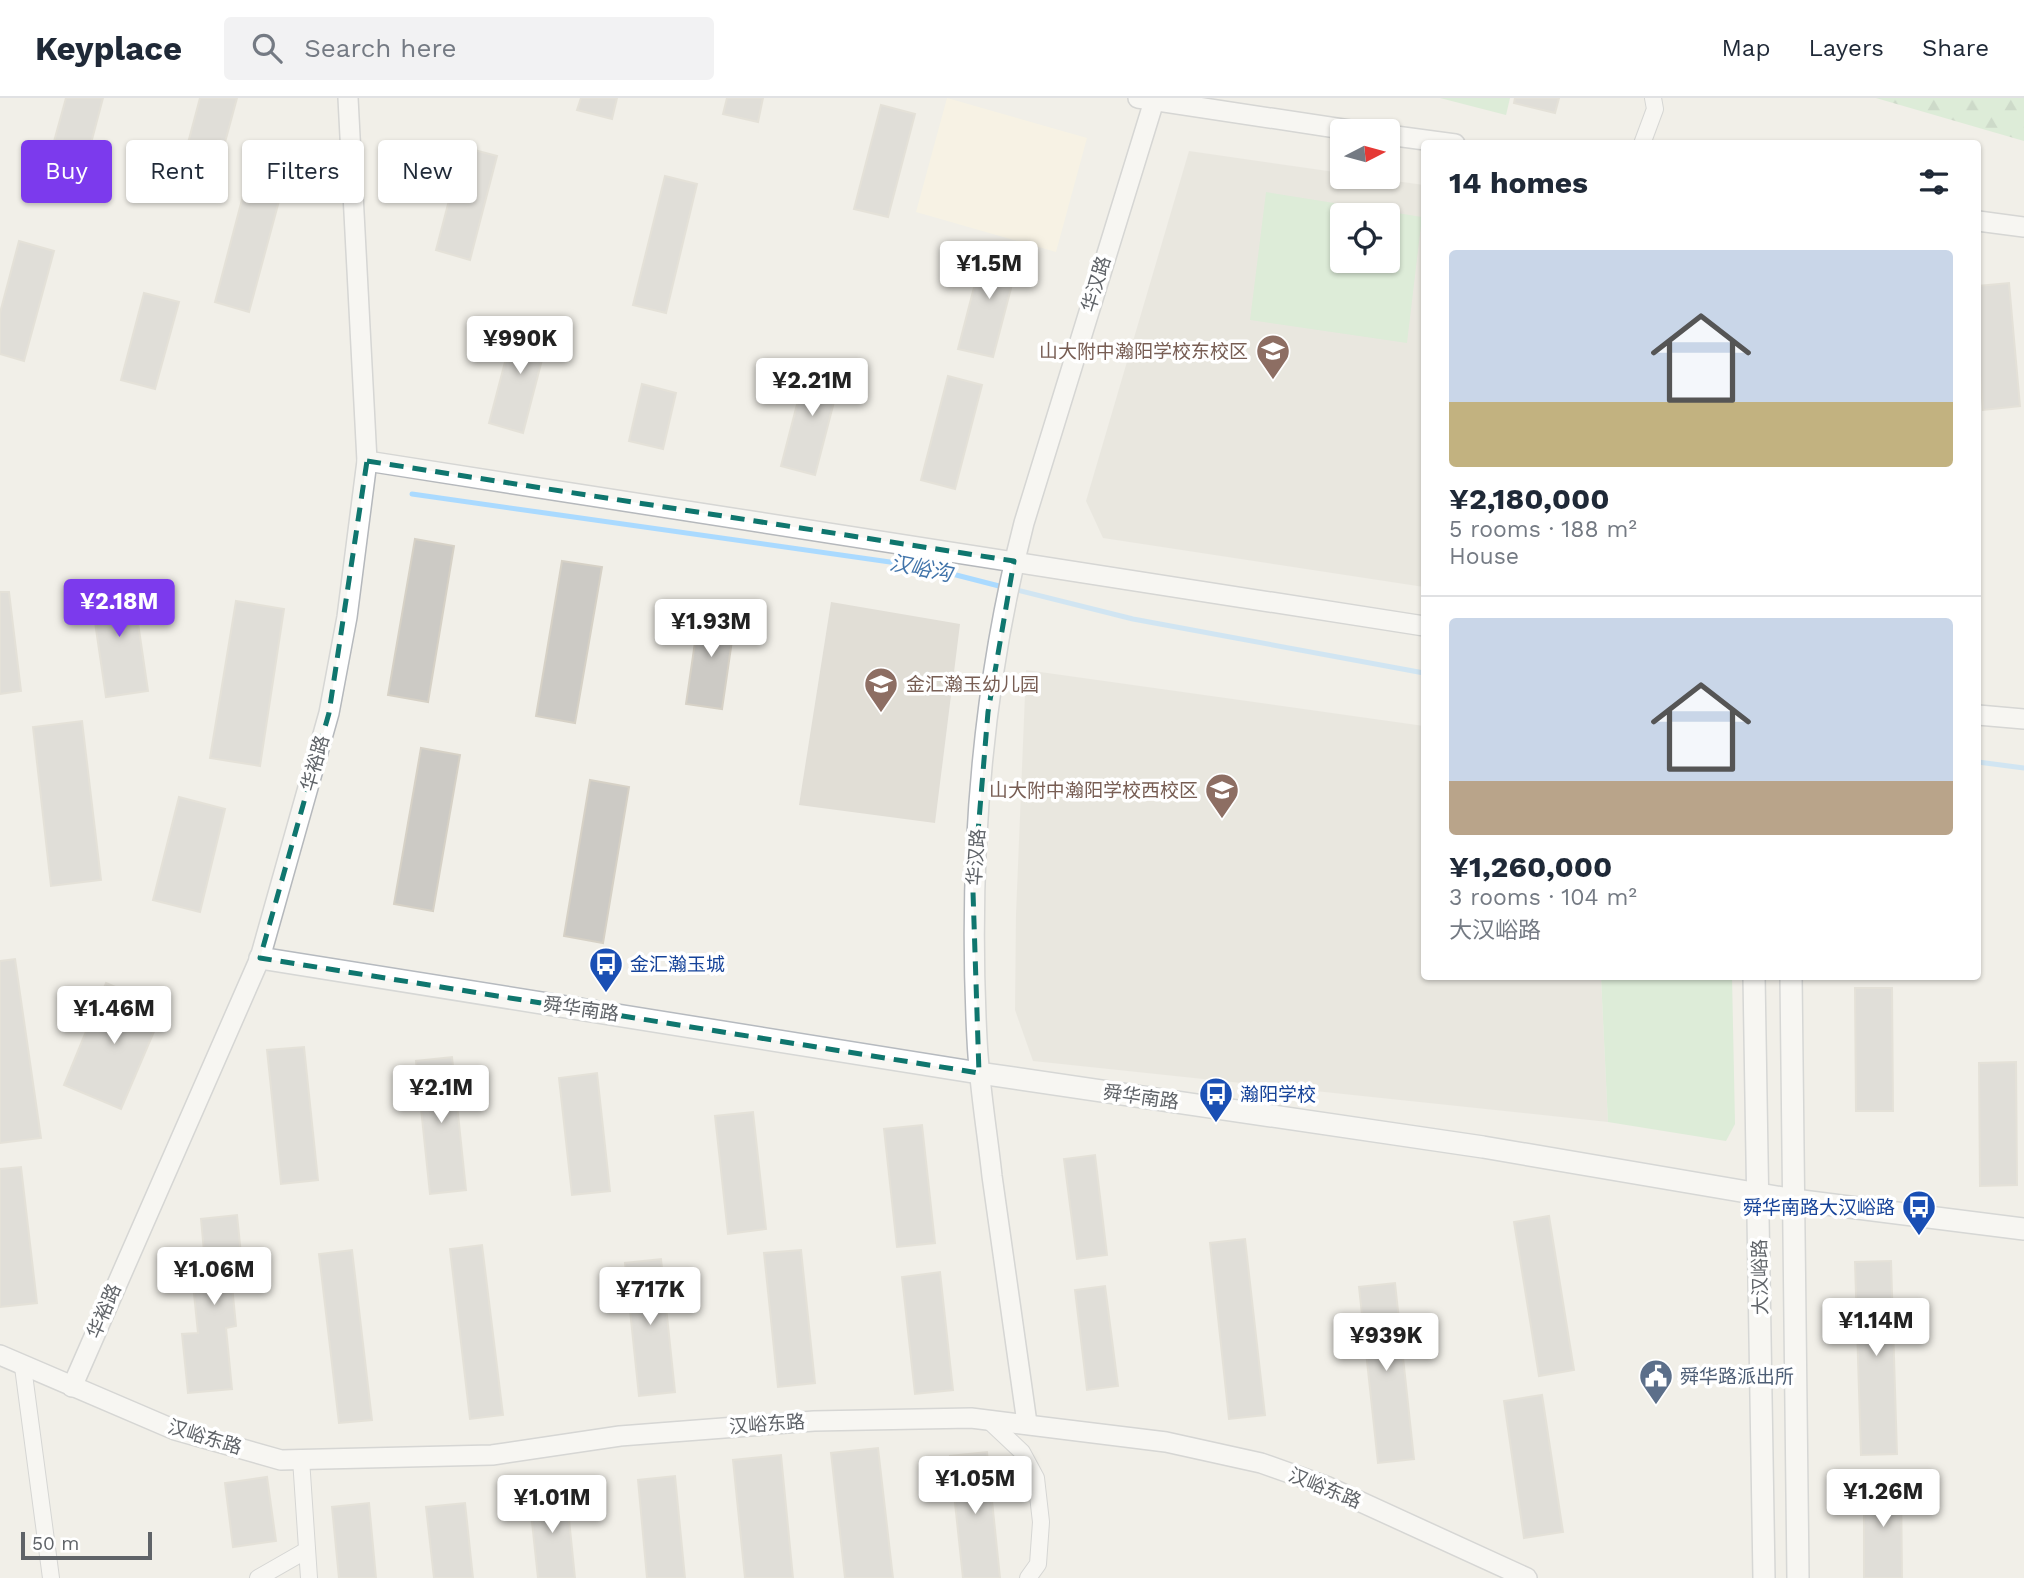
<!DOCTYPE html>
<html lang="en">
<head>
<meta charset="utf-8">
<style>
	:root { --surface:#fff; --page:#f2f2f3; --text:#1f2937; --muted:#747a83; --line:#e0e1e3; --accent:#7c3aed }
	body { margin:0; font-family:"Work Sans","Noto Sans SC",sans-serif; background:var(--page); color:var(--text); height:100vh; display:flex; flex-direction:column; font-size:26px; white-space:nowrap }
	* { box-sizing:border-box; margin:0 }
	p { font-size:23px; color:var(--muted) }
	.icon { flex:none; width:38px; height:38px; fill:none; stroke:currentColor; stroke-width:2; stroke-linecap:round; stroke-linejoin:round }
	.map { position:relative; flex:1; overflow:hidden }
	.details { position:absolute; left:1421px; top:42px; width:560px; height:840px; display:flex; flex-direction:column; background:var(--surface); border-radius:7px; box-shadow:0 2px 5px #0004 }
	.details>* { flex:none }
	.guide { position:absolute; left:21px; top:42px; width:665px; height:63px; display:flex; gap:14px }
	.needle { width:46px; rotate:84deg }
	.fabs { position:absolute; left:1330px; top:21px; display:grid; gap:14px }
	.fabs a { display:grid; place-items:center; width:70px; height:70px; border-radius:7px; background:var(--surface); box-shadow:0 2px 5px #0004; font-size:35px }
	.scale { position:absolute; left:21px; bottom:18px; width:131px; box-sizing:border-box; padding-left:7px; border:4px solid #5f6368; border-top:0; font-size:19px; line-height:24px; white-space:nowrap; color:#5f6368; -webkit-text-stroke:5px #fff; paint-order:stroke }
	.price { position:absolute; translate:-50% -60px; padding:0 16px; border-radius:7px; background:#fff; color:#222; font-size:23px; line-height:46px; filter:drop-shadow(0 2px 4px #0008) }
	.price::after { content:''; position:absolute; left:50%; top:42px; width:21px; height:16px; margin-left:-10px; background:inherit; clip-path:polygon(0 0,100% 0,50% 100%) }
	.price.active { background:var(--accent); color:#fff }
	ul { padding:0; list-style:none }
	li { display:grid; align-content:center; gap:14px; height:371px; padding:0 28px }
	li+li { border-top:2px solid var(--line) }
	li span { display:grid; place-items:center; height:217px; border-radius:7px; color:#555 }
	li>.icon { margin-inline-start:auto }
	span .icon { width:126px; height:126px; fill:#fffc; stroke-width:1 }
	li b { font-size:30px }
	h2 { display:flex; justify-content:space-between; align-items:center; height:84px; padding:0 28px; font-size:30px }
	.pill { padding:0 24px; border-radius:7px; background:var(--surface); box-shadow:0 2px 5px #0004; font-size:24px; line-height:63px }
	.pill.active { background:var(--accent); color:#fff }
	header { display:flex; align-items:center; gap:42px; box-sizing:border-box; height:98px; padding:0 35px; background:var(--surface); border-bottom:2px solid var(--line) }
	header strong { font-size:33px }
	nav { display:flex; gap:38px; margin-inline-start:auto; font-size:24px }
	.search { width:490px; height:63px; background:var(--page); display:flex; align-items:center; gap:18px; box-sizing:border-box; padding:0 24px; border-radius:7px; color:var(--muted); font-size:26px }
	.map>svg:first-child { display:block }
</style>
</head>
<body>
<header>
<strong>Keyplace</strong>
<div class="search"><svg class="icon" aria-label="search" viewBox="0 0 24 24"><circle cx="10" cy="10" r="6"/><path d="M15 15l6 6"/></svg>Search here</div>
<nav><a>Map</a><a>Layers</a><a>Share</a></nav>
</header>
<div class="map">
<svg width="2024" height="1480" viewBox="0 0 2024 1480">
	<defs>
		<pattern id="forest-firs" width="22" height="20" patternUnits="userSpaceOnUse" patternTransform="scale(1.75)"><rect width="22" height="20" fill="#c5e8c5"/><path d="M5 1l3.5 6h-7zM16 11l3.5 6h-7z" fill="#a3c0a4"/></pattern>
	</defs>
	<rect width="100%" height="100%" fill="#f1efe8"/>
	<!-- commercial -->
	<polygon fill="#fef7e0" points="947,0 1087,40 1056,154 916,114"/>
	<!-- education -->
	<g fill="#e1ded6" fill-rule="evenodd">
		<path d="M1189 53 1342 75V79H1367L1424 87V489L1103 440 1086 403ZM1342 117H1388V163H1342Z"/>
		<polygon points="831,504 960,526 935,725 799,707"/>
		<polygon points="1026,572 1424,628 1424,878 1601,879 1608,1024 1033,963 1015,912 1016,816"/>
	</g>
	<!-- forest -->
	<polygon fill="url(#forest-firs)" points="1876,0 2024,0 2024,43"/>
	<!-- green -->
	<g fill="#c5e8c5" fill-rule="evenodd">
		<polygon points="1440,0 1510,0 1506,17"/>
		<path d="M1266 94 1422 119 1407 245 1250 222ZM1388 117V163H1342V117Z"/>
		<polygon points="1601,879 1732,879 1735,1026 1726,1043 1608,1024"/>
	</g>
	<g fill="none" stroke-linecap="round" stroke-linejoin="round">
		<!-- stream -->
		<g stroke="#aadaff" stroke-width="5">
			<polyline points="412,396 925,469 1003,489"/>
			<polyline points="1013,491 1133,521 1424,575"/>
			<polyline points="1978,664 2024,670"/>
		</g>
	</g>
	<!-- building -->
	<g fill="#cccac5" stroke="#d6d1c6" stroke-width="2">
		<polygon points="66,0 103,0 85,68 50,58"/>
		<polygon points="200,0 237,0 214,85 180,75"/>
		<polygon points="581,0 617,0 612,21 577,12"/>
		<polygon points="727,0 763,0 758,24 723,16"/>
		<polygon points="1515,0 1559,0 1555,15 1514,5"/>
		<polygon points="881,7 915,16 888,119 854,111"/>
		<polygon points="463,49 497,58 470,162 436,152"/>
		<polygon points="665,78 697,86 666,215 633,207"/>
		<polygon points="244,94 279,103 249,214 215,204"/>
		<polygon points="19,143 54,153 24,263 0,256 0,215"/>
		<polygon points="985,147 1020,156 993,259 958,251"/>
		<polygon points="2009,185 2020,308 1983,312 1978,252 1978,188"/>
		<polygon points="144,195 179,204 155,291 121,282"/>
		<polygon points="516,222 550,231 523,335 489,325"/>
		<polygon points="808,264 842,273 815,377 781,368"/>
		<polygon points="948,278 982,287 955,391 921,382"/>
		<polygon points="642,286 676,295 663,351 629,343"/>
		<polygon points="415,441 454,448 428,604 388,597"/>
		<polygon points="562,463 602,469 575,625 536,618"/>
		<polygon points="132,484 148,593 106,599 90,490"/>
		<polygon points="0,494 9,494 21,593 0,596"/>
		<polygon points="236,503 284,511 260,668 210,660"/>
		<polygon points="700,510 736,515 722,611 686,606"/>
		<polygon points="82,623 101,782 51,788 33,629"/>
		<polygon points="421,650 460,657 433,813 394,806"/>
		<polygon points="590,682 629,689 603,845 564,838"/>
		<polygon points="179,699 225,711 200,814 153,802"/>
		<polygon points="15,861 41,1040 0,1045 0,863"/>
		<polygon points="106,885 164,910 121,1011 64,987"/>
		<polygon points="1855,890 1892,890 1893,1013 1856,1013"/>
		<polygon points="304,949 318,1082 281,1086 267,952"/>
		<polygon points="452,959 466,1092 430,1096 416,963"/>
		<polygon points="2016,964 2017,1087 1980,1088 1979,965"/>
		<polygon points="597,975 610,1093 572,1097 559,980"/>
		<polygon points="753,1014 766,1131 728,1136 715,1018"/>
		<polygon points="922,1027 935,1145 897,1149 884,1031"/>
		<polygon points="1095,1057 1107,1157 1077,1161 1064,1061"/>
		<polygon points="21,1069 37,1205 0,1209 0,1071"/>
		<polygon points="237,1117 243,1176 231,1177 236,1228 226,1230 232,1291 188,1295 182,1236 198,1235 192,1176 206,1175 201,1121"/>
		<polygon points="1549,1118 1574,1272 1539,1278 1514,1124"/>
		<polygon points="1245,1141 1265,1317 1229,1321 1210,1145"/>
		<polygon points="482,1147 503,1317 470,1321 450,1151"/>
		<polygon points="352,1152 372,1322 339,1325 319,1156"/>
		<polygon points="801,1152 815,1285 778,1289 764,1155"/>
		<polygon points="661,1161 675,1294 639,1298 625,1165"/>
		<polygon points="1891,1163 1897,1356 1861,1357 1855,1164"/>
		<polygon points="940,1174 953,1292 915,1296 902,1179"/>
		<polygon points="1395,1185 1414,1361 1378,1365 1359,1189"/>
		<polygon points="1105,1188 1118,1288 1087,1292 1075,1192"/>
		<polygon points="1542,1297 1563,1434 1524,1440 1504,1303"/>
		<polygon points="878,1350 893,1480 845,1480 831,1355"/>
		<polygon points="987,1354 1000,1480 963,1480 950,1358"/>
		<polygon points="781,1357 793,1480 745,1480 733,1362"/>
		<polygon points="675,1378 685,1480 647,1480 638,1382"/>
		<polygon points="267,1379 276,1443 233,1449 225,1385"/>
		<polygon points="1901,1382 1902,1480 1864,1480 1864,1383"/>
		<polygon points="566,1392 575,1480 538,1480 529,1396"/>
		<polygon points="369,1405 376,1480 339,1480 332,1409"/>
		<polygon points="465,1405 473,1480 434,1480 426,1409"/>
	</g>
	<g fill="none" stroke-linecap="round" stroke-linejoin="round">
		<!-- minor casing -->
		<g stroke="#b5b8bc" stroke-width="18">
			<g id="minor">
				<polyline points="1642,46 1655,11 1653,0"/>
				<polyline points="23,1269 51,1480"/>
				<polyline points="988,1322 1022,1354 1036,1380 1041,1424 1038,1466 1028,1480"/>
				<polyline points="301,1361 309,1480"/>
				<polyline points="258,1480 307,1452"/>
			</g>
		</g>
		<!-- tertiary casing -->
		<g stroke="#b5b8bc" stroke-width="22">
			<g id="tertiary">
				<polyline points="1138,0 1356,33"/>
				<polyline points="1388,37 1455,46"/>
				<polyline points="1978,123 2024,129"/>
				<polyline points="367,363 1424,528"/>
				<polyline points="1978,617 2024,621"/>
				<polyline points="0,1257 175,1332 281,1362 492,1357 620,1338 814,1323 971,1320 1166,1344 1261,1365 1326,1388 1527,1480"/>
				<polyline points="72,1289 260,860 329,615 347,519 367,363 348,0"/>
				<path d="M1027 1325C1015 1243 1003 1161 992 1078 987 1032 979 987 977 941 968 768 981 592 1024 425L1154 3"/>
			</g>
		</g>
		<!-- secondary casing -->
		<g stroke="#b6babf" stroke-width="24">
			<g id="secondary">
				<polyline points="260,860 979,975 1483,1049 1794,1102 2024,1131"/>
				<polyline points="1754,878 1764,1480"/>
				<polyline points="1791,878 1798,1480"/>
			</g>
		</g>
		<!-- minor -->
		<use href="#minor" stroke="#fff" stroke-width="16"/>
		<!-- tertiary -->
		<use href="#tertiary" stroke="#fff" stroke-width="19"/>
		<!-- secondary -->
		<use href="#secondary" stroke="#fff" stroke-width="21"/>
	</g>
	<!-- marked area -->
	<path d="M0 0H2024V1480H0ZM367 363 1014 463 988 614 973 794 979 975 260 860 329 615Z" fill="#f1efe8" fill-opacity=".55" fill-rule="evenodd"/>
	<path fill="none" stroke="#0f766e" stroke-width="5" stroke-dasharray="14 9" stroke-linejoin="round" d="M367 363 1014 463 988 614 973 794 979 975 260 860 329 615Z"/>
	<!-- icons -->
	<defs>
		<g id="school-pin" transform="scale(1.75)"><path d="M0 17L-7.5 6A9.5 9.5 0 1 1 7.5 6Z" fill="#8d6e63" stroke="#fff"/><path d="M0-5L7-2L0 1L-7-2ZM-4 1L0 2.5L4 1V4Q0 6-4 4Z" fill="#fff"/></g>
		<g id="bus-pin" transform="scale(1.75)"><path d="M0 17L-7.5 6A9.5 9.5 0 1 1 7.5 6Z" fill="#1a4fb4" stroke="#fff"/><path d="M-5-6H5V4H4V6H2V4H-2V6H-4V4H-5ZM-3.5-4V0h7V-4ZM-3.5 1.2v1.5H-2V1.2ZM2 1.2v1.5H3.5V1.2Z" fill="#fff"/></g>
		<g id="civic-pin" transform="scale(1.75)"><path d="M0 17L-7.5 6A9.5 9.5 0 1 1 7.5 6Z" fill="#5c6f8a" stroke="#fff"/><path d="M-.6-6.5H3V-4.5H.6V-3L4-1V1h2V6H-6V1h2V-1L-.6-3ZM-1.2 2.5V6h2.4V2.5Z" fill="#fff"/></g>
	</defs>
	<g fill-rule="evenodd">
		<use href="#school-pin" x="1273" y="253"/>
		<use href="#school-pin" x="881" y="586"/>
		<use href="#school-pin" x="1222" y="692"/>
		<use href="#bus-pin" x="606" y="866"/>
		<use href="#bus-pin" x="1216" y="996"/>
		<use href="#bus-pin" x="1919" y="1109"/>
		<use href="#civic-pin" x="1656" y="1278"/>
	</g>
	<g text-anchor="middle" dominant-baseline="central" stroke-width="7" stroke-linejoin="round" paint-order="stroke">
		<!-- street labels -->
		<g font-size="19" fill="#5f6368" stroke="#fff">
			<text transform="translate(1096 186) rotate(-73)">华汉路</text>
			<text transform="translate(315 665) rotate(-74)">华裕路</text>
			<text transform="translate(976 759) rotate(-86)">华汉路</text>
			<text transform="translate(581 911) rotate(8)">舜华南路</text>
			<text transform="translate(1141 999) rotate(8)">舜华南路</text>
			<text transform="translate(1760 1179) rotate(-91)">大汉峪路</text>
			<text transform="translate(104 1213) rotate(-67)">华裕路</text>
			<text transform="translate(767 1326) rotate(-4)">汉峪东路</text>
			<text transform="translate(205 1339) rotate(17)">汉峪东路</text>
			<text transform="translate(1325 1390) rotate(22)">汉峪东路</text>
		</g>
		<!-- education labels -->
		<g font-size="19" fill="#785e54" stroke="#fff" text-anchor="end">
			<text x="1248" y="253">山大附中瀚阳学校东校区</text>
			<text x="906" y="586" text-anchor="start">金汇瀚玉幼儿园</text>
			<text x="1198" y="692">山大附中瀚阳学校西校区</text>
		</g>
		<!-- transit labels -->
		<g font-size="19" fill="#164399" stroke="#fff" text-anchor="start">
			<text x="630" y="866">金汇瀚玉城</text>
			<text x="1240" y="996">瀚阳学校</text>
			<text x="1895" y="1109" text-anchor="end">舜华南路大汉峪路</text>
		</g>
		<!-- service labels -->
		<g font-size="19" fill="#4e5e75" stroke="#fff" text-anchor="start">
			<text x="1680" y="1278">舜华路派出所</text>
		</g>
		<!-- water labels -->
		<g font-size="21" font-style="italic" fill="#4174aa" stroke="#fff">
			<text transform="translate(921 470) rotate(11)">汉峪沟</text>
		</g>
	</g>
</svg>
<div class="fabs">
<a><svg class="needle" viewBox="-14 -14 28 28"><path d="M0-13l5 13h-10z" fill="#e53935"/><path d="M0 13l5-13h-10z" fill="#747a83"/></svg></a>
<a><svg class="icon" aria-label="locate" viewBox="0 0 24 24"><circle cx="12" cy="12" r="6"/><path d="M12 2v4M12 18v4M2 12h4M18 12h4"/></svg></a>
</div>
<div class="scale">50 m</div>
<b class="price" style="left:989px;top:203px">¥1.5M</b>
<b class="price" style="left:520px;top:278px">¥990K</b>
<b class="price" style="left:812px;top:320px">¥2.21M</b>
<b class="price active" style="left:119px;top:541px">¥2.18M</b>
<b class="price" style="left:711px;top:561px">¥1.93M</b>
<b class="price" style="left:114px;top:948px">¥1.46M</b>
<b class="price" style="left:441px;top:1027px">¥2.1M</b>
<b class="price" style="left:214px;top:1209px">¥1.06M</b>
<b class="price" style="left:650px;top:1229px">¥717K</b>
<b class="price" style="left:1876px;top:1260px">¥1.14M</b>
<b class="price" style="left:1386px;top:1275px">¥939K</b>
<b class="price" style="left:975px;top:1418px">¥1.05M</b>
<b class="price" style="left:1883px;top:1431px">¥1.26M</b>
<b class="price" style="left:552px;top:1437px">¥1.01M</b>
<div class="guide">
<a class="pill active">Buy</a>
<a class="pill">Rent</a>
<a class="pill">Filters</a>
<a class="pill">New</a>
</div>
<section class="details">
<h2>14 homes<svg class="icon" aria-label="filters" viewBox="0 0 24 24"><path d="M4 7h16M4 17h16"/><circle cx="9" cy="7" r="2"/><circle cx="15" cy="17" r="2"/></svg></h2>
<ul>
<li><span style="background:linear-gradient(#c9d6e8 70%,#c2b280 0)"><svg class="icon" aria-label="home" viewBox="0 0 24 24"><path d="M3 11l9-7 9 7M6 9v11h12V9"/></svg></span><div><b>¥2,180,000</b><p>5 rooms · 188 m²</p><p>House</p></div></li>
<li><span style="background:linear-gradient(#c9d6e8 75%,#b9a48a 0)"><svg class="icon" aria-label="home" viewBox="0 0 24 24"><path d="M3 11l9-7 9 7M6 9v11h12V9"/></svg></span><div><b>¥1,260,000</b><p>3 rooms · 104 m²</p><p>大汉峪路</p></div></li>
</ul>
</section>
</div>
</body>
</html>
